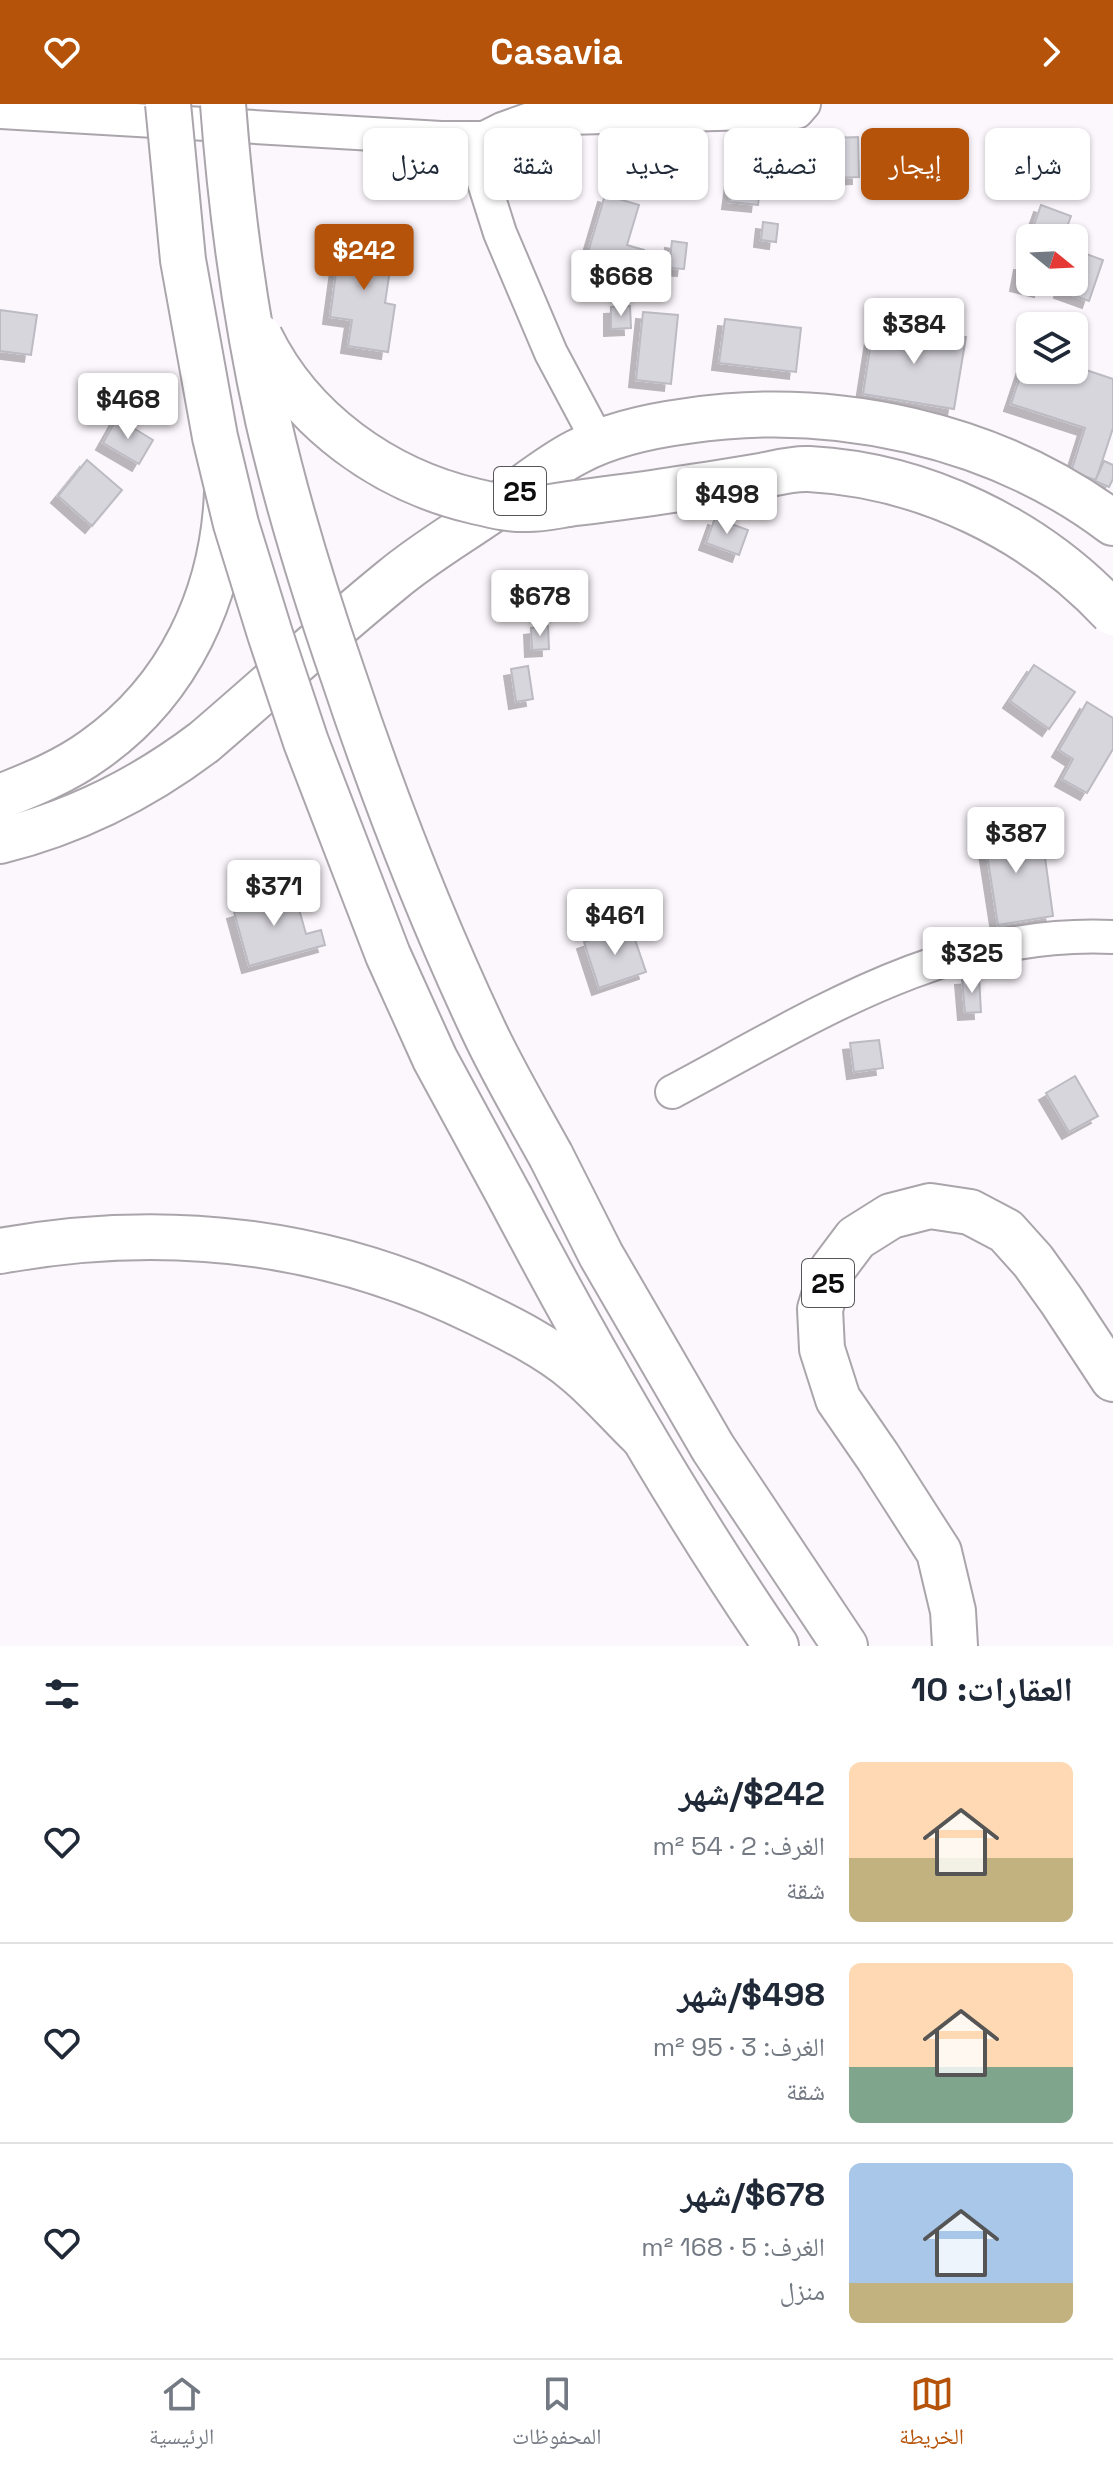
<!DOCTYPE html>
<html lang="ar">
<head>
<meta charset="utf-8">
<style>
	:root { --surface:#fff; --page:#f2f2f3; --text:#1f2937; --muted:#747a83; --line:#e0e1e3; --accent:#b45309 }
	body { margin:0; font-family:"Space Grotesk","Noto Naskh Arabic",sans-serif; background:var(--page); color:var(--text); direction:rtl; height:100vh; display:flex; flex-direction:column; font-size:30px; white-space:nowrap }
	* { box-sizing:border-box; margin:0 }
	p { font-size:26px; color:var(--muted) }
	.icon { flex:none; width:44px; height:44px; fill:none; stroke:currentColor; stroke-width:2; stroke-linecap:round; stroke-linejoin:round }
	.map { position:relative; height:1542px; overflow:hidden; direction:ltr }
	.side { display:flex; flex-direction:column; background:var(--surface); flex:1 }
	.side>* { flex:none }
	.banner { position:absolute; left:24px; top:24px; width:1066px; height:72px; direction:rtl; display:flex; gap:16px }
	.needle { width:52px; rotate:108deg }
	.buttons { position:absolute; left:1016px; top:120px; display:grid; gap:16px }
	.buttons a { display:grid; place-items:center; width:72px; height:72px; border-radius:12px; background:var(--surface); box-shadow:0 2px 6px #0004; font-size:40px }
	.price { position:absolute; translate:-50% -68px; padding:0 18px; border-radius:8px; background:#fff; color:#222; font-size:26px; line-height:52px; filter:drop-shadow(0 2px 4px #0008) }
	.price::after { content:''; position:absolute; left:50%; top:48px; width:24px; height:18px; margin-left:-12px; background:inherit; clip-path:polygon(0 0,100% 0,50% 100%) }
	.price.current { background:var(--accent); color:#fff }
	ul { padding:0; list-style:none }
	li { display:flex; align-items:center; gap:24px; height:200px; padding:0 40px }
	li+li { border-top:2px solid var(--line) }
	li span { display:grid; place-items:center; flex:none; width:224px; height:160px; border-radius:12px; color:#555 }
	li>.icon { margin-inline-start:auto }
	span .icon { width:96px; height:96px; fill:#fffc; stroke-width:1 }
	li b { font-size:34px }
	h2 { display:flex; justify-content:space-between; align-items:center; height:96px; padding:0 40px; font-size:34px }
	.pill { padding:0 28px; border-radius:12px; background:var(--surface); box-shadow:0 2px 6px #0004; font-size:28px; line-height:72px }
	.pill.current { background:var(--accent); color:#fff }
	header { display:flex; justify-content:space-between; align-items:center; height:104px; padding:0 40px; background:var(--accent); color:#fff; font-size:36px; font-weight:700 }
	.tab-bar { display:flex; justify-content:space-around; align-items:center; height:112px; border-top:2px solid var(--line); background:var(--surface); font-size:22px; color:var(--muted) }
	.tab-bar a { display:grid; justify-items:center; gap:4px }
	.tab-bar .current { color:var(--accent) }
	.map>svg:first-child { display:block }
</style>
</head>
<body>
<header><svg class="icon" aria-label="forward" viewBox="0 0 24 24"><path d="M9 5l7 7-7 7"/></svg>Casavia<svg class="icon" aria-label="heart" viewBox="0 0 24 24"><path d="M12 20l-8-8c-3-5 5-10 8-4 3-6 11-1 8 4z"/></svg></header>
<div class="map">
<svg width="1113" height="1542" viewBox="0 0 1113 1542">
	<defs>
		<filter id="shadow"><feDropShadow dx="-7" dy="7" stdDeviation="0" flood-color="#0004"/></filter>
	</defs>
	<rect width="100%" height="100%" fill="#fcf7fd"/>
	<!-- building -->
	<g fill="#d8d6dd" stroke="#bcbac2" stroke-width="2" filter="url(#shadow)">
		<polygon points="738,30 766,34 758,101 729,98"/>
		<polygon points="800,30 816,32 813,78 778,76 780,52 798,53"/>
		<polygon points="858,33 859,73 833,74 831,34"/>
		<polygon points="605,91 639,101 627,141 644,146 638,169 586,155"/>
		<polygon points="1041,101 1071,112 1063,134 1030,132"/>
		<polygon points="763,118 778,120 776,138 761,136"/>
		<polygon points="341,132 394,139 385,199 395,201 388,248 348,242 352,216 330,213"/>
		<polygon points="672,137 687,139 684,165 669,164"/>
		<polygon points="1075,146 1103,156 1089,197 1061,187 1064,178 1074,178"/>
		<polygon points="1021,159 1030,160 1030,178 1043,178 1041,186 1017,180"/>
		<polygon points="630,202 631,224 611,225 611,203"/>
		<polygon points="0,206 37,211 31,251 0,247"/>
		<polygon points="643,208 678,211 671,280 636,276"/>
		<polygon points="725,215 801,224 796,268 719,259"/>
		<polygon points="874,219 966,233 954,305 863,290"/>
		<polygon points="1024,261 1030,263 1030,266 1049,269 1050,266 1074,266 1074,262 1113,275 1113,324 1096,376 1071,368 1085,324 1011,300"/>
		<polygon points="117,314 153,336 139,360 103,339"/>
		<polygon points="87,356 122,386 92,422 58,392"/>
		<polygon points="1104,357 1113,361 1113,375 1109,383 1095,377"/>
		<polygon points="715,414 748,426 739,451 706,439"/>
		<polygon points="548,522 549,545 532,546 531,524"/>
		<polygon points="1034,561 1075,588 1049,625 1010,597"/>
		<polygon points="528,562 533,595 516,598 511,565"/>
		<polygon points="1087,598 1113,614 1113,645 1087,689 1062,675 1073,655 1059,646"/>
		<polygon points="1005,715 1007,729 1029,726 1033,748 1044,746 1053,812 998,821 982,718"/>
		<polygon points="271,782 275,796 295,791 306,830 321,826 325,841 249,862 234,808 251,803 247,789"/>
		<polygon points="630,821 646,868 599,884 584,838"/>
		<polygon points="979,873 981,908 965,909 962,874"/>
		<polygon points="879,936 883,964 854,968 850,939"/>
		<polygon points="1075,972 1098,1012 1069,1028 1046,989"/>
	</g>
	<g fill="none" stroke-linecap="round" stroke-linejoin="round">
		<!-- street casing -->
		<g stroke="#aaa5ab" stroke-width="36">
			<g id="street">
				<polyline points="0,8 441,34 484,34 502,25 530,15 797,8 804,0"/>
				<polyline points="484,34 480,66 500,129 551,249 599,339"/>
				<path d="M672 988C813 913 946 825 1113 833"/>
			</g>
		</g>
		<!-- primary casing -->
		<g stroke="#aaa5ab" stroke-width="48">
			<g id="primary">
				<path d="M0 693C33 680 65 667 94 646 179 586 223 491 227 388"/>
				<path d="M0 737C76 718 142 685 204 638 267 584 328 528 392 476 423 450 459 429 492 406 518 388 549 362 577 348 611 330 649 322 687 317 833 295 995 330 1113 419"/>
				<polyline points="551,1052 601,1151 713,1344 845,1542"/>
				<path d="M511 1095C592 1249 678 1399 776 1542"/>
				<path d="M0 1147C165 1117 327 1135 478 1209 511 1225 549 1244 577 1268 600 1287 620 1311 642 1332"/>
				<polyline points="955,1542 953,1507 939,1448 878,1353 838,1295 822,1245 820,1205 832,1166 856,1134 891,1112 930,1102 970,1108 1006,1127 1033,1157 1061,1196 1113,1275"/>
			</g>
		</g>
		<!-- street -->
		<use href="#street" stroke="#fff" stroke-width="32"/>
		<!-- primary -->
		<use href="#primary" stroke="#fff" stroke-width="44"/>
		<!-- primary-bridge casing -->
		<g stroke="#aaa5ab" stroke-width="48" stroke-linecap="butt">
			<g id="primary-bridge">
				<polyline points="168,0 183,156 215,333 236,420 270,530 306,638 388,851 435,955 511,1095"/>
				<path d="M223 0C231 107 245 212 268 316 288 403 314 487 343 571 383 691 429 810 483 925 503 968 528 1010 551 1052"/>
				<path d="M260 233C301 317 384 376 474 397 491 401 510 406 528 405 544 405 560 401 576 399 608 395 640 391 672 386 701 382 731 377 761 372 776 369 793 364 809 365 923 371 1035 425 1113 509"/>
			</g>
		</g>
		<!-- primary-bridge -->
		<use href="#primary-bridge" stroke="#fff" stroke-width="44"/>
	</g>
	<g text-anchor="middle" dominant-baseline="central" stroke-width="6" stroke-linejoin="round" paint-order="stroke">
		<!-- shield labels -->
		<g fill="#fff" stroke="#555456" stroke-width="2">
			<rect x="494" y="363" width="52" height="48" rx="6"/>
			<rect x="802" y="1155" width="52" height="48" rx="6"/>
		</g>
		<g font-size="28" font-weight="bold" fill="#0c0b0d">
			<text x="520" y="387">25</text>
			<text x="828" y="1179">25</text>
		</g>
	</g>
</svg>
<div class="buttons">
<a><svg class="needle" viewBox="-14 -14 28 28"><path d="M0-13l5 13h-10z" fill="#e53935"/><path d="M0 13l5-13h-10z" fill="#747a83"/></svg></a>
<a><svg class="icon" aria-label="layers" viewBox="0 0 24 24"><path d="M12 4l9 5-9 5-9-5zM3 14l9 5 9-5"/></svg></a>
</div>
<b class="price current" style="left:364px;top:188px">$242</b>
<b class="price" style="left:621px;top:214px">$668</b>
<b class="price" style="left:914px;top:262px">$384</b>
<b class="price" style="left:128px;top:337px">$468</b>
<b class="price" style="left:727px;top:432px">$498</b>
<b class="price" style="left:540px;top:534px">$678</b>
<b class="price" style="left:1016px;top:771px">$387</b>
<b class="price" style="left:274px;top:824px">$371</b>
<b class="price" style="left:615px;top:853px">$461</b>
<b class="price" style="left:972px;top:891px">$325</b>
<div class="banner">
<a class="pill">شراء</a>
<a class="pill current">إيجار</a>
<a class="pill">تصفية</a>
<a class="pill">جديد</a>
<a class="pill">شقة</a>
<a class="pill">منزل</a>
</div>
</div>
<section class="side">
<h2>العقارات: 10<svg class="icon" aria-label="filters" viewBox="0 0 24 24"><path d="M4 7h16M4 17h16"/><circle cx="9" cy="7" r="2"/><circle cx="15" cy="17" r="2"/></svg></h2>
<ul>
<li><span style="background:linear-gradient(#ffd9b3 60%,#c2b280 0)"><svg class="icon" aria-label="home" viewBox="0 0 24 24"><path d="M3 11l9-7 9 7M6 9v11h12V9"/></svg></span><div><b>$242/شهر</b><p>الغرف: 2 · 54 m²</p><p>شقة</p></div><svg class="icon" aria-label="heart" viewBox="0 0 24 24"><path d="M12 20l-8-8c-3-5 5-10 8-4 3-6 11-1 8 4z"/></svg></li>
<li><span style="background:linear-gradient(#ffd9b3 65%,#7fa58c 0)"><svg class="icon" aria-label="home" viewBox="0 0 24 24"><path d="M3 11l9-7 9 7M6 9v11h12V9"/></svg></span><div><b>$498/شهر</b><p>الغرف: 3 · 95 m²</p><p>شقة</p></div><svg class="icon" aria-label="heart" viewBox="0 0 24 24"><path d="M12 20l-8-8c-3-5 5-10 8-4 3-6 11-1 8 4z"/></svg></li>
<li><span style="background:linear-gradient(#a9c7e8 75%,#c2b280 0)"><svg class="icon" aria-label="home" viewBox="0 0 24 24"><path d="M3 11l9-7 9 7M6 9v11h12V9"/></svg></span><div><b>$678/شهر</b><p>الغرف: 5 · 168 m²</p><p>منزل</p></div><svg class="icon" aria-label="heart" viewBox="0 0 24 24"><path d="M12 20l-8-8c-3-5 5-10 8-4 3-6 11-1 8 4z"/></svg></li>
</ul>
</section>
<nav class="tab-bar">
<a class="current"><svg class="icon" aria-label="map" viewBox="0 0 24 24"><path d="M3 6l6-2 6 2 6-2v14l-6 2-6-2-6 2zM9 4v14M15 6v14"/></svg>الخريطة</a>
<a><svg class="icon" aria-label="saved" viewBox="0 0 24 24"><path d="M7 4h10v16l-5-4-5 4z"/></svg>المحفوظات</a>
<a><svg class="icon" aria-label="home" viewBox="0 0 24 24"><path d="M3 11l9-7 9 7M6 9v11h12V9"/></svg>الرئيسية</a>
</nav>
</body>
</html>
